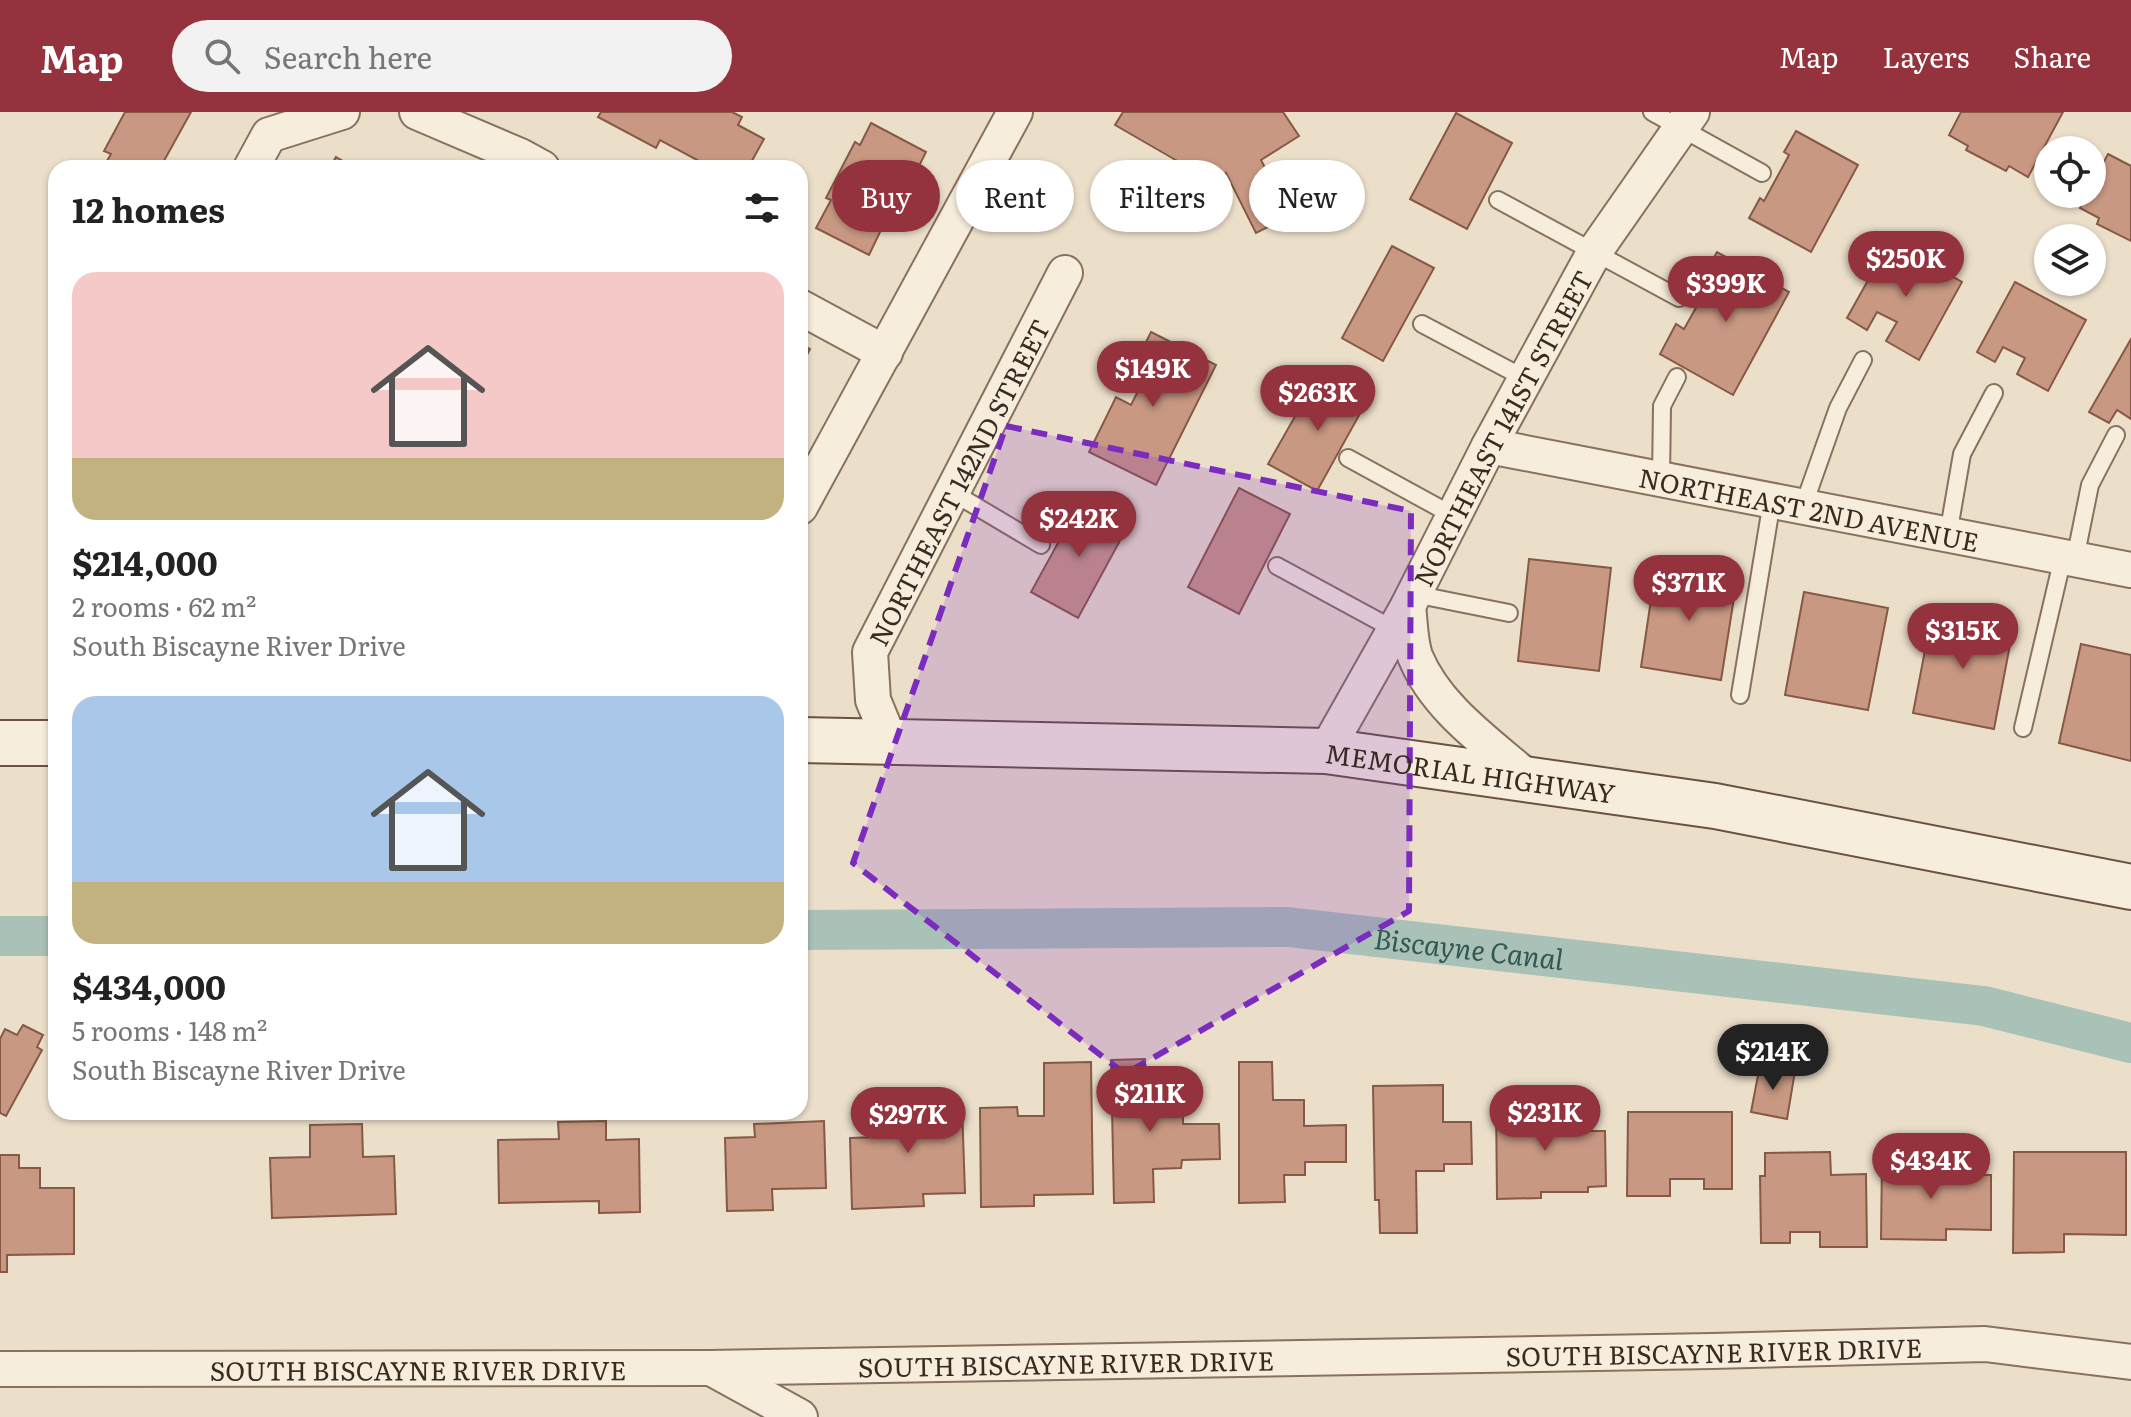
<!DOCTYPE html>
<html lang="en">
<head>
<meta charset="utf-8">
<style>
	:root { --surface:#fff; --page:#f2f2f2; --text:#222; --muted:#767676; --accent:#94333d }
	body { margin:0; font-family:Literata,serif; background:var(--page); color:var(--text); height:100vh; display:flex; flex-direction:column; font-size:30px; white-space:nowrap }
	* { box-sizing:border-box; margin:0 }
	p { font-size:26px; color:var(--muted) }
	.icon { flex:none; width:44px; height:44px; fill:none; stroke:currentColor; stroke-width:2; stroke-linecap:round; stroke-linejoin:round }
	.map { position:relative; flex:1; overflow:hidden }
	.sheet { position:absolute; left:48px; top:48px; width:760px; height:960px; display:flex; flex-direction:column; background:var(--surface); border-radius:24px; box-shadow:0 2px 6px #0004 }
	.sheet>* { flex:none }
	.top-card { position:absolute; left:832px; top:48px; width:760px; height:72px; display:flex; gap:16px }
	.buttons { position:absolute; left:2034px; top:24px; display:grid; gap:16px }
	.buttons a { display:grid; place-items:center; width:72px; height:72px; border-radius:50%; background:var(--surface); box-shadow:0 2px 6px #0004; font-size:40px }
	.price { position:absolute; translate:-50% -68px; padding:0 18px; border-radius:28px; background:var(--accent); color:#fff; font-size:26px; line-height:52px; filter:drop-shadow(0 2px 4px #0008) }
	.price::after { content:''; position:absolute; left:50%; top:48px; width:24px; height:18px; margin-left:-12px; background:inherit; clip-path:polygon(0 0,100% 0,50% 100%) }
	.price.on { background:#222; color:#fff }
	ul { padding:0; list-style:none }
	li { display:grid; align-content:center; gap:16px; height:424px; padding:0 24px }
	li span { display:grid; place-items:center; height:248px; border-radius:24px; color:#555 }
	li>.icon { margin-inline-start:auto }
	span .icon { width:144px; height:144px; fill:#fffc; stroke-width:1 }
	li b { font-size:34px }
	h2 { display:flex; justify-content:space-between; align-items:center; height:96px; padding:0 24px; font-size:34px }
	.chip { padding:0 28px; border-radius:36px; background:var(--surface); box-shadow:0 2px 6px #0004; font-size:28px; line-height:72px }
	.chip.on { background:var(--accent); color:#fff }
	header { display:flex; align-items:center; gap:48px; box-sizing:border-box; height:112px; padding:0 40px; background:var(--accent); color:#fff }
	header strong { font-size:38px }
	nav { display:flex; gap:44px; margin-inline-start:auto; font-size:28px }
	.search { width:560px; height:72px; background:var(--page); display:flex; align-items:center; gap:20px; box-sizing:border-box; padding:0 28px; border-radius:44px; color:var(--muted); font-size:30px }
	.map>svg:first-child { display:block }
</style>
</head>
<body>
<header>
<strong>Map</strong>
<div class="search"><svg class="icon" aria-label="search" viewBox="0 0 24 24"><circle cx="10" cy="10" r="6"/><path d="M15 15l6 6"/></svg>Search here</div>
<nav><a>Map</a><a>Layers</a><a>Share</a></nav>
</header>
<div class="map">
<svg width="2131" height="1305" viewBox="0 0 2131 1305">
	<rect width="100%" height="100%" fill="#ecdfca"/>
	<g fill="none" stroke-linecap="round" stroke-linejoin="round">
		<!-- canal -->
		<g stroke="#aac1b8" stroke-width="40">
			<path id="s1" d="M800 818 1288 815 1984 894 2131 931"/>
			<polyline points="0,824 56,824"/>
		</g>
	</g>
	<!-- building -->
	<g fill="#c89882" stroke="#865946" stroke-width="2">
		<polygon points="125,0 191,0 160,56 103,56 111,42 104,39"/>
		<polygon points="601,0 732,0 742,5 738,13 764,27 748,56 712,56 660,28 656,36 598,5"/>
		<polygon points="1123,0 1283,0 1299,24 1261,48 1290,104 1256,121 1226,61 1219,73 1115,13"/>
		<polygon points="1961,0 2063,0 2028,65 2009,54 2006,59 1966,38 1968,34 1949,23"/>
		<polygon points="1456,1 1512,31 1467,117 1410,87"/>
		<polygon points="871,11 926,40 916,60 907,55 877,113 882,116 869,143 816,116 831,88 826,86 855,30 860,33"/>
		<polygon points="1796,19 1858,53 1811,140 1749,106 1760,86 1764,89 1789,43 1784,40"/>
		<polygon points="2108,42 2131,54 2131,129 2097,112 2099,106 2080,96 2087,82 2092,82 2092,72"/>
		<polygon points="336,45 355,56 330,56"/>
		<polygon points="1890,129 1962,170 1919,248 1886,229 1897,210 1877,200 1867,218 1847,206"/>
		<polygon points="1392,134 1434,156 1383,249 1342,226"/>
		<polygon points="1717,140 1789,180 1733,283 1660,242 1676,212 1684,217 1706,178 1699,173"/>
		<polygon points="2015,170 2086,208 2048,279 2017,262 2025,246 2003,235 1995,250 1977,240"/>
		<polygon points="1151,220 1216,253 1156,373 1089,340 1116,285 1131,293 1140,275 1127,268"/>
		<polygon points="2131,227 2131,307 2117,298 2109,311 2089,300"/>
		<polygon points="800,231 810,237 800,256"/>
		<polygon points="1319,262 1367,289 1317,379 1268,352"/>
		<polygon points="1239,376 1290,402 1239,502 1188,475"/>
		<polygon points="1081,389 1128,414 1078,506 1031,480"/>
		<polygon points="1529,447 1611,456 1599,559 1518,549"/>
		<polygon points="1656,454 1737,467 1721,568 1641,555"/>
		<polygon points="1804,480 1888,496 1868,598 1785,583"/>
		<polygon points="1932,502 2013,517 1994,617 1913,601"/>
		<polygon points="2081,532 2131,543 2131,649 2059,631"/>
		<polygon points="23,913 43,923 37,935 42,938 6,1004 0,1001 0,927 5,917 17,923"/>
		<polygon points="1145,947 1146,979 1153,979 1153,990 1183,989 1183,1012 1219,1012 1220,1047 1182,1048 1181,1056 1153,1057 1154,1090 1114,1091 1111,948"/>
		<polygon points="1091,950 1093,1082 1034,1083 1034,1094 981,1095 980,996 1017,995 1018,1004 1044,1004 1044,951"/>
		<polygon points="1239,950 1272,950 1273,988 1304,988 1304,1014 1346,1013 1346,1050 1305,1050 1305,1063 1284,1063 1285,1090 1239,1091"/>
		<polygon points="1760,953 1795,959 1787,1007 1751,1000"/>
		<polygon points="1443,973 1443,1010 1471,1010 1472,1052 1444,1052 1444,1059 1416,1059 1417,1121 1380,1121 1379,1088 1375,1088 1373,974"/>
		<polygon points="918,979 919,1017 925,1017 924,995 962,994 965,1081 923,1082 924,1094 852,1097 850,1026 878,1025 876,980"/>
		<polygon points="1552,988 1553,1014 1586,1013 1586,1019 1605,1019 1606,1074 1588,1075 1588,1080 1541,1080 1541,1086 1497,1087 1496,989"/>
		<polygon points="1628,1000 1732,1000 1732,1077 1704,1077 1704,1067 1670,1067 1670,1084 1627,1084"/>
		<polygon points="606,1009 606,1028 639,1027 640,1100 599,1101 599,1089 499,1091 498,1028 559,1027 558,1010"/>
		<polygon points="824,1009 826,1076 772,1077 773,1098 727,1099 725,1026 755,1025 754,1012"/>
		<polygon points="362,1012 363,1045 394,1044 396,1102 272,1106 270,1046 310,1045 310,1013"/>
		<polygon points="1830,1040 1831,1063 1866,1062 1867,1135 1820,1135 1820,1120 1790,1120 1790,1131 1761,1131 1760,1064 1765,1064 1765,1041"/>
		<polygon points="2014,1040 2126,1040 2126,1123 2064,1122 2064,1140 2013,1141"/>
		<polygon points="0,1043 19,1043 19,1056 40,1056 40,1076 74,1076 74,1142 7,1143 7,1160 0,1160"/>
		<polygon points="1882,1047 1944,1048 1944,1062 1991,1063 1991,1118 1946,1117 1946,1128 1881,1127"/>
	</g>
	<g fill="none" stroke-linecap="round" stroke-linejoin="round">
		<!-- lane casing -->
		<g stroke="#88715f" stroke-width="20">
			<g id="lane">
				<polyline points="1652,0 1762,61"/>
				<polyline points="1498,88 1679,186"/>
				<polyline points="1422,212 1526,267"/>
				<polyline points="1348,346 1454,404"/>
				<polyline points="1661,367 1662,294 1677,265"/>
				<polyline points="952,380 1041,433"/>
				<polyline points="1803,395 1838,296 1863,248"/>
				<polyline points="1948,423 1962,342 1994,281"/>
				<polyline points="2075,447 2090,373 2116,323"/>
				<polyline points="1277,454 1395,518"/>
				<polyline points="1414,482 1509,501"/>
				<polyline points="1740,583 1772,389"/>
				<polyline points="2023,616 2063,445"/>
			</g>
		</g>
		<!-- street casing -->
		<g stroke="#88715f" stroke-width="38">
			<g id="street">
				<polyline points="417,0 520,44 542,56"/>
				<polyline points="251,56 269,23 342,0"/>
				<polyline points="800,195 885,241"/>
				<path id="s2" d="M1489 334 2131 458"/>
				<polyline points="800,395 1015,0"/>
				<path d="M1408 494C1410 510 1410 529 1415 544 1436 596 1488 631 1529 667"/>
				<path id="s3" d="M890 629 873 588 870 540 1065 161"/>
				<path id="s4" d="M1326 639 1408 494 1489 334 1595 139 1692 0"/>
				<path id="s5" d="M0 1257 709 1256 1712 1239 1985 1232 2131 1250"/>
				<polyline points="713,1257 800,1305"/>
			</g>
		</g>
		<!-- secondary casing -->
		<g stroke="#6a5242" stroke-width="48">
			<g id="secondary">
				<path id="s6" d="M800 628 1326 639 1715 694 2131 775"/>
				<polyline points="0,631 56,631"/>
			</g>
		</g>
		<!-- lane -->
		<use href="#lane" stroke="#f7eddd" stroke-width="16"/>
		<!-- street -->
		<use href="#street" stroke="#f7eddd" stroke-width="34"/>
		<!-- secondary -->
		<use href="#secondary" stroke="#f7eddd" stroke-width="44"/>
	</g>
	<!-- marked area -->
	<path fill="#7b2cbf" fill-opacity="0.2" stroke="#7b2cbf" stroke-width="6" stroke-dasharray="16 10" stroke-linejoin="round" d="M1006 314 1411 399 1409 799 1125 962 853 751Z"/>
	<g text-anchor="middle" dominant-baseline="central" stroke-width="8" stroke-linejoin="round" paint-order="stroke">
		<!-- street labels -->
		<g font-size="26" fill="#3a2b22" stroke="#f4ead9">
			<text stroke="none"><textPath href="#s4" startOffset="368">NORTHEAST 141ST STREET</textPath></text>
			<text stroke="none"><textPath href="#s3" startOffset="284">NORTHEAST 142ND STREET</textPath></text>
			<text stroke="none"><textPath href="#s2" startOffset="326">NORTHEAST 2ND AVENUE</textPath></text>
			<text stroke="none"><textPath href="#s6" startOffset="672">MEMORIAL HIGHWAY</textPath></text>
			<text stroke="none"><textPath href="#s5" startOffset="1714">SOUTH BISCAYNE RIVER DRIVE</textPath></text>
			<text stroke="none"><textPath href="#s5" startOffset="1066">SOUTH BISCAYNE RIVER DRIVE</textPath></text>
			<text stroke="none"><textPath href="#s5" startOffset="418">SOUTH BISCAYNE RIVER DRIVE</textPath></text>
		</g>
		<!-- water labels -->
		<g font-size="28" font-style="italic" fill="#325852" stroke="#f4ead9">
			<text stroke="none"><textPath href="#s1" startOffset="670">Biscayne Canal</textPath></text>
		</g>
	</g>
</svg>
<div class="buttons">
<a><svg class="icon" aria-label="locate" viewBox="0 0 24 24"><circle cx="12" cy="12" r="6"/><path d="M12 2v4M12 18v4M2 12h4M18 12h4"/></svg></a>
<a><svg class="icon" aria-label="layers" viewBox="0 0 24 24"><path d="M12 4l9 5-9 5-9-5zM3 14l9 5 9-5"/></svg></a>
</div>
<b class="price" style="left:1906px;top:187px">$250K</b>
<b class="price" style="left:1726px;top:212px">$399K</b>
<b class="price" style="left:1153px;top:297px">$149K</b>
<b class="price" style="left:1318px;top:321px">$263K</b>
<b class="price" style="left:1079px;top:447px">$242K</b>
<b class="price" style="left:1689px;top:511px">$371K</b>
<b class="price" style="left:1963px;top:559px">$315K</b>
<b class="price on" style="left:1773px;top:980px">$214K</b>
<b class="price" style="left:1150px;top:1022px">$211K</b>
<b class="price" style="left:1545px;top:1041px">$231K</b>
<b class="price" style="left:908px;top:1043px">$297K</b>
<b class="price" style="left:1931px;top:1089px">$434K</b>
<div class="top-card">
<a class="chip on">Buy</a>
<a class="chip">Rent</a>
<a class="chip">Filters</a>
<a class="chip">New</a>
</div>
<section class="sheet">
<h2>12 homes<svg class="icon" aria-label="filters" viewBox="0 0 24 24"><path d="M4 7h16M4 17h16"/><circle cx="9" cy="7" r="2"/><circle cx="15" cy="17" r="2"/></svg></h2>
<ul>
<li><span style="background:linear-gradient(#f6c9c9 75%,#c2b280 0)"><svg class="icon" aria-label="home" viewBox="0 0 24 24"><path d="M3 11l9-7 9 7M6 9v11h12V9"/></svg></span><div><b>$214,000</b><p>2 rooms · 62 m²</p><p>South Biscayne River Drive</p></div></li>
<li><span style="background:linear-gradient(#a9c7e8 75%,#c2b280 0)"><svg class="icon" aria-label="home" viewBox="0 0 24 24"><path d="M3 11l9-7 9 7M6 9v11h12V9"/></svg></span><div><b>$434,000</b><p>5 rooms · 148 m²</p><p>South Biscayne River Drive</p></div></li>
</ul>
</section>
</div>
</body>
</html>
